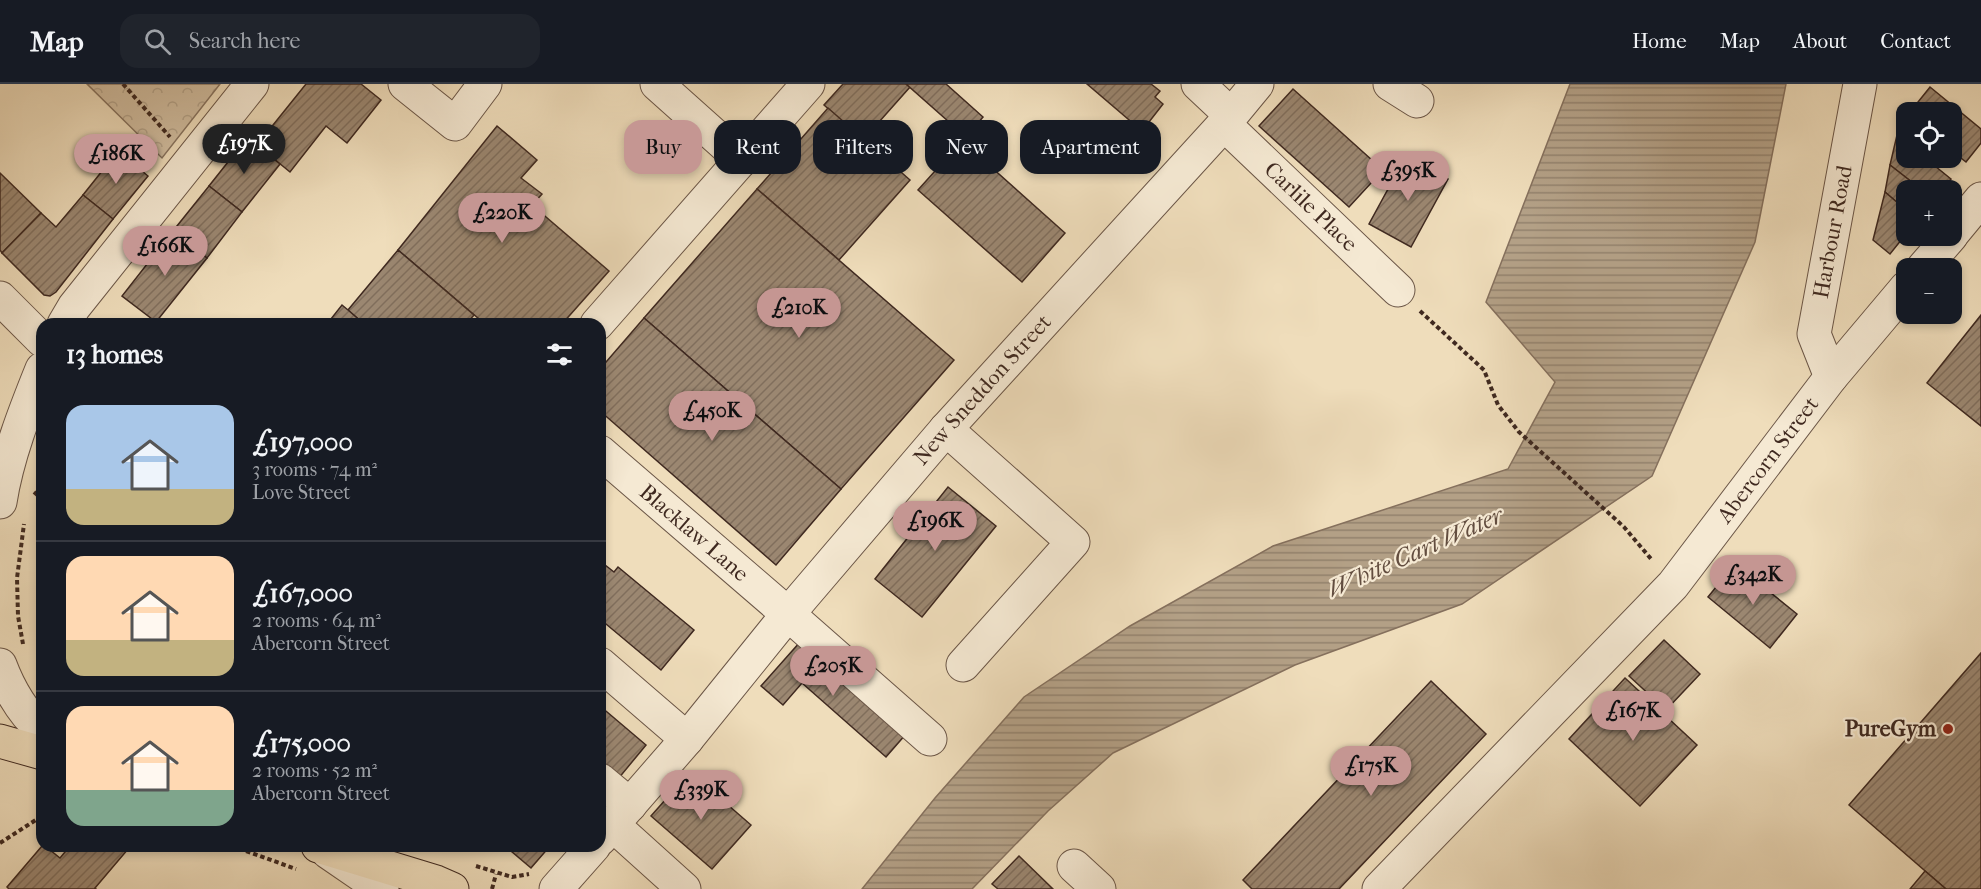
<!DOCTYPE html>
<html lang="en">
<head>
<meta charset="utf-8">
<style>
	:root { --surface:#171b24; --page:#20242c; --text:#f1f3f6; --muted:#9ea1a6; --line:#363941; --accent:#c59692 }
	body { margin:0; font-family:"IM FELL French Canon",serif; background:var(--page); color:var(--text); height:100vh; display:flex; flex-direction:column; font-size:22px; white-space:nowrap }
	* { box-sizing:border-box; margin:0 }
	p { font-size:20px; color:var(--muted) }
	.icon { flex:none; width:33px; height:33px; fill:none; stroke:currentColor; stroke-width:2; stroke-linecap:round; stroke-linejoin:round }
	.map { position:relative; flex:1; overflow:hidden }
	.side { position:absolute; left:36px; top:234px; width:570px; height:534px; display:flex; flex-direction:column; background:var(--surface); border-radius:18px; box-shadow:0 3px 9px #0003 }
	.side>* { flex:none }
	.hud { position:absolute; left:624px; top:36px; width:570px; height:54px; display:flex; gap:12px }
	.buttons { position:absolute; left:1896px; top:18px; display:grid; gap:12px }
	.buttons a { display:grid; place-items:center; width:66px; height:66px; border-radius:12px; background:var(--surface); box-shadow:0 3px 9px #0003; font-size:30px }
	.price { position:absolute; translate:-50% -51px; padding:0 14px; border-radius:21px; background:var(--accent); color:#111; font-size:20px; line-height:39px; filter:drop-shadow(0 2px 3px #0008) }
	.price::after { content:''; position:absolute; left:50%; top:36px; width:18px; height:14px; margin-left:-9px; background:inherit; clip-path:polygon(0 0,100% 0,50% 100%) }
	.price.on { background:#222; color:#fff }
	ul { padding:0; list-style:none }
	li { display:flex; align-items:center; gap:18px; height:150px; padding:0 30px }
	li+li { border-top:2px solid var(--line) }
	li span { display:grid; place-items:center; flex:none; width:168px; height:120px; border-radius:18px; color:#555 }
	li>.icon { margin-inline-start:auto }
	span .icon { width:72px; height:72px; fill:#fffc; stroke-width:1 }
	li b { font-size:26px }
	h2 { display:flex; justify-content:space-between; align-items:center; height:72px; padding:0 30px; font-size:26px }
	.chip { padding:0 21px; border-radius:18px; background:var(--surface); box-shadow:0 3px 9px #0003; font-size:21px; line-height:54px }
	.chip.on { background:var(--accent); color:#111 }
	header { display:flex; align-items:center; gap:36px; box-sizing:border-box; height:84px; padding:0 30px; background:var(--surface); border-bottom:2px solid var(--line) }
	header strong { font-size:28px }
	nav { display:flex; gap:33px; margin-inline-start:auto; font-size:21px }
	.search { width:420px; height:54px; background:var(--page); display:flex; align-items:center; gap:15px; box-sizing:border-box; padding:0 21px; border-radius:18px; color:var(--muted); font-size:22px }
	.map>svg:first-child { display:block }
</style>
</head>
<body>
<header>
<strong>Map</strong>
<div class="search"><svg class="icon" aria-label="search" viewBox="0 0 24 24"><circle cx="10" cy="10" r="6"/><path d="M15 15l6 6"/></svg>Search here</div>
<nav><a>Home</a><a>Map</a><a>About</a><a>Contact</a></nav>
</header>
<div class="map">
<svg width="1981" height="805" viewBox="0 0 1981 805">
	<defs>
		<pattern id="park-crowns" width="20" height="18" patternUnits="userSpaceOnUse" patternTransform="scale(1.5)"><rect width="20" height="18" fill="#d1bea1"/><path d="M2 6a3 3 0 1 1 6 0M12 15a3 3 0 1 1 6 0" fill="none" stroke="#b4a38a"/></pattern>
		<pattern id="water-rules" width="6" height="5" patternUnits="userSpaceOnUse" patternTransform="scale(1.5)"><rect width="6" height="5" fill="#b3a086"/><path d="M0 2.5h6" fill="none" stroke="#93826d"/></pattern>
		<pattern id="building-hatch" width="6" height="6" patternUnits="userSpaceOnUse" patternTransform="scale(1.5)"><rect width="6" height="6" fill="#9b8771"/><path d="M-1 1l2-2M0 6l6-6M5 7l2-2" fill="none" stroke="#806e5c"/></pattern>
	</defs>
	<rect width="100%" height="100%" fill="#efddbb"/>
	<filter id="stains"><feTurbulence type="fractalNoise" baseFrequency=".00333" numOctaves="4"/><feColorMatrix values="0 0 0 0 .2 0 0 0 0 .09 0 0 0 0 .02 0 0 0 .5 -.17"/></filter>
	<radialGradient id="worn" r=".72"><stop offset=".6" stop-color="#630" stop-opacity="0"/><stop offset="1" stop-color="#630" stop-opacity=".3"/></radialGradient>
	<!-- park -->
	<polygon fill="url(#park-crowns)" stroke="#887460" stroke-width="1.5" points="87,0 220,0 162,74"/>
	<!-- water -->
	<polygon fill="url(#water-rules)" stroke="#85705d" stroke-width="1.5" points="1570,0 1786,0 1755,158 1652,392 1462,520 1295,581 1113,669 1048,727 972,805 862,805 935,714 1024,613 1130,542 1273,462 1508,385 1555,298 1486,218"/>
	<!-- building -->
	<g fill="url(#building-hatch)" stroke="#3f2920" stroke-width="1.5">
		<polygon points="306,0 361,0 381,16 347,59 326,42 290,88 257,61"/>
		<polygon points="843,0 906,0 910,3 863,56 824,21"/>
		<polygon points="906,0 946,0 983,33 966,53"/>
		<polygon points="1087,0 1151,0 1160,7 1155,13 1163,20 1142,47"/>
		<polygon points="1930,3 1981,45 1981,59 1966,78 1952,67 1952,28 1910,28"/>
		<polygon points="1293,5 1383,86 1349,123 1259,42"/>
		<polygon points="828,24 910,96 839,176 757,105"/>
		<polygon points="497,42 537,76 521,94 542,110 532,121 609,187 562,240 485,240 398,166"/>
		<polygon points="1897,51 1906,58 1906,74 1925,74 1951,95 1941,106 1922,106 1890,81"/>
		<polygon points="247,54 280,80 242,128 209,102"/>
		<polygon points="962,57 1065,149 1022,198 918,106"/>
		<polygon points="118,67 148,92 113,135 83,111"/>
		<polygon points="1406,72 1448,95 1411,163 1369,140"/>
		<polygon points="1890,81 1922,106 1906,106 1906,126 1885,108"/>
		<polygon points="0,89 41,129 2,169 0,166"/>
		<polygon points="209,102 242,128 207,174 173,147"/>
		<polygon points="757,105 954,276 841,405 644,234"/>
		<polygon points="1885,108 1906,126 1906,150 1890,170 1873,156"/>
		<polygon points="83,111 113,135 56,208 50,212 44,211 2,169 41,129 56,143"/>
		<polygon points="173,147 207,174 156,238 122,212"/>
		<polygon points="398,166 474,231 466,240 364,240 348,226"/>
		<polygon points="342,221 348,226 364,240 327,240"/>
		<polygon points="1981,231 1981,342 1927,299"/>
		<polygon points="644,234 841,405 776,481 600,327 600,285"/>
		<polygon points="948,403 996,442 922,533 875,495"/>
		<polygon points="600,477 614,488 618,483 694,546 661,586 600,535"/>
		<polygon points="1735,480 1797,530 1770,564 1708,513"/>
		<polygon points="1664,556 1700,590 1666,626 1629,592"/>
		<polygon points="800,558 906,650 886,673 802,599 783,621 761,602"/>
		<polygon points="1981,569 1981,805 1946,805 1849,721"/>
		<polygon points="1625,594 1697,661 1640,722 1569,655"/>
		<polygon points="1431,597 1486,650 1339,805 1252,805 1243,796"/>
		<polygon points="600,622 646,661 618,695 600,680"/>
		<polygon points="690,688 751,741 712,785 651,732"/>
		<polygon points="42,762 45,762 60,774 70,762 126,762 129,764 95,804 96,805 9,805 7,803"/>
		<polygon points="505,762 550,762 531,784"/>
		<polygon points="1019,772 1053,805 998,805 992,800"/>
		<polygon points="1925,787 1946,805 1910,805"/>
	</g>
	<g fill="none" stroke-linecap="round" stroke-linejoin="round">
		<!-- minor casing -->
		<g stroke="#6b5647" stroke-width="35">
			<g id="minor">
				<polyline points="405,0 455,40 485,0"/>
				<polyline points="657,0 742,76"/>
				<polyline points="1198,0 1231,31"/>
				<polyline points="1390,0 1417,17"/>
				<path id="s1" d="M1224 40 1398 206"/>
				<polyline points="1952,150 1981,115"/>
				<polyline points="1923,184 1951,152"/>
				<polyline points="0,214 42,256"/>
				<polyline points="64,240 74,223 252,0"/>
				<polyline points="597,240 808,0"/>
				<path id="s2" d="M1831 293 1814 250 1860 0"/>
				<polyline points="946,345 1073,458 963,581"/>
				<path id="s3" d="M600 368 788 530 930 655"/>
				<path d="M0 418C7 373 25 327 42 285"/>
				<polyline points="600,580 687,655"/>
				<path d="M0 581C9 605 23 629 42 646"/>
				<polyline points="600,696 630,721"/>
				<polyline points="613,741 684,805"/>
				<path id="s4" d="M600 755 687 655 788 530 946 345 1224 40 1257 0"/>
				<polyline points="328,768 382,805"/>
				<polyline points="1074,782 1099,805"/>
				<polyline points="556,805 594,762"/>
				<path id="s5" d="M1379 805 1673 501 1831 293 1906 204"/>
			</g>
		</g>
		<!-- major casing -->
		<g stroke="#3f2920" stroke-width="35">
			<g id="major">
				<polyline points="0,657 42,669"/>
				<polyline points="318,762 436,798 452,805"/>
			</g>
		</g>
		<!-- path -->
		<g stroke="#3f2920" stroke-width="4" stroke-dasharray="4.5 3" stroke-linecap="butt">
			<polyline points="123,0 170,53"/>
			<polyline points="1420,227 1484,286 1498,321 1519,348 1624,443 1652,476"/>
			<polyline points="34,408 42,415"/>
			<polyline points="23,560 18,532 17,494 24,440"/>
			<polyline points="0,759 42,732"/>
			<polyline points="232,762 296,785"/>
			<polyline points="476,782 512,793 529,790"/>
			<polyline points="492,805 496,790"/>
		</g>
		<!-- minor -->
		<use href="#minor" stroke="#f5e9d3" stroke-width="33"/>
		<!-- major -->
		<use href="#major" stroke="#efddbb" stroke-width="33"/>
	</g>
	<!-- markers -->
	<circle fill="#8f2418" stroke="#f5e9d3" stroke-width="2" cx="1948" cy="645" r="6"/>
	<g text-anchor="middle" dominant-baseline="central" stroke-width="4.5" stroke-linejoin="round" paint-order="stroke">
		<!-- street labels -->
		<g font-size="22" fill="#3f2920" stroke="#f5e9d3">
			<text stroke="none"><textPath href="#s1" startOffset="120">Carlile Place</textPath></text>
			<text stroke="none"><textPath href="#s2" startOffset="150">Harbour Road</textPath></text>
			<text stroke="none"><textPath href="#s4" startOffset="590">New Sneddon Street</textPath></text>
			<text stroke="none"><textPath href="#s5" startOffset="580">Abercorn Street</textPath></text>
			<text stroke="none"><textPath href="#s3" startOffset="124">Blacklaw Lane</textPath></text>
		</g>
		<!-- poi labels -->
		<g font-size="22" font-weight="bold" fill="#3f2920" stroke="#f5e9d3" text-anchor="end">
			<text x="1936" y="645">PureGym</text>
		</g>
		<!-- water labels -->
		<g font-size="24" font-style="italic" fill="#624d3f" stroke="#f5e9d3">
			<text transform="translate(1415 468) rotate(-24)">White Cart Water</text>
		</g>
	</g>
	<rect width="100%" height="100%" filter="url(#stains)"/>
	<rect width="100%" height="100%" fill="url(#worn)"/>
</svg>
<div class="buttons">
<a><svg class="icon" aria-label="locate" viewBox="0 0 24 24"><circle cx="12" cy="12" r="6"/><path d="M12 2v4M12 18v4M2 12h4M18 12h4"/></svg></a>
<a>+</a>
<a>−</a>
</div>
<b class="price on" style="left:244px;top:91px">£197K</b>
<b class="price" style="left:116px;top:101px">£186K</b>
<b class="price" style="left:1408px;top:118px">£395K</b>
<b class="price" style="left:502px;top:160px">£220K</b>
<b class="price" style="left:165px;top:193px">£166K</b>
<b class="price" style="left:799px;top:255px">£210K</b>
<b class="price" style="left:712px;top:358px">£450K</b>
<b class="price" style="left:935px;top:468px">£196K</b>
<b class="price" style="left:1753px;top:522px">£342K</b>
<b class="price" style="left:833px;top:613px">£205K</b>
<b class="price" style="left:1633px;top:658px">£167K</b>
<b class="price" style="left:1371px;top:713px">£175K</b>
<b class="price" style="left:701px;top:737px">£339K</b>
<div class="hud">
<a class="chip on">Buy</a>
<a class="chip">Rent</a>
<a class="chip">Filters</a>
<a class="chip">New</a>
<a class="chip">Apartment</a>
</div>
<section class="side">
<h2>13 homes<svg class="icon" aria-label="filters" viewBox="0 0 24 24"><path d="M4 7h16M4 17h16"/><circle cx="9" cy="7" r="2"/><circle cx="15" cy="17" r="2"/></svg></h2>
<ul>
<li><span style="background:linear-gradient(#a9c7e8 70%,#c2b280 0)"><svg class="icon" aria-label="home" viewBox="0 0 24 24"><path d="M3 11l9-7 9 7M6 9v11h12V9"/></svg></span><div><b>£197,000</b><p>3 rooms · 74 m²</p><p>Love Street</p></div></li>
<li><span style="background:linear-gradient(#ffd9b3 70%,#c2b280 0)"><svg class="icon" aria-label="home" viewBox="0 0 24 24"><path d="M3 11l9-7 9 7M6 9v11h12V9"/></svg></span><div><b>£167,000</b><p>2 rooms · 64 m²</p><p>Abercorn Street</p></div></li>
<li><span style="background:linear-gradient(#ffd9b3 70%,#7fa58c 0)"><svg class="icon" aria-label="home" viewBox="0 0 24 24"><path d="M3 11l9-7 9 7M6 9v11h12V9"/></svg></span><div><b>£175,000</b><p>2 rooms · 52 m²</p><p>Abercorn Street</p></div></li>
</ul>
</section>
</div>
</body>
</html>
